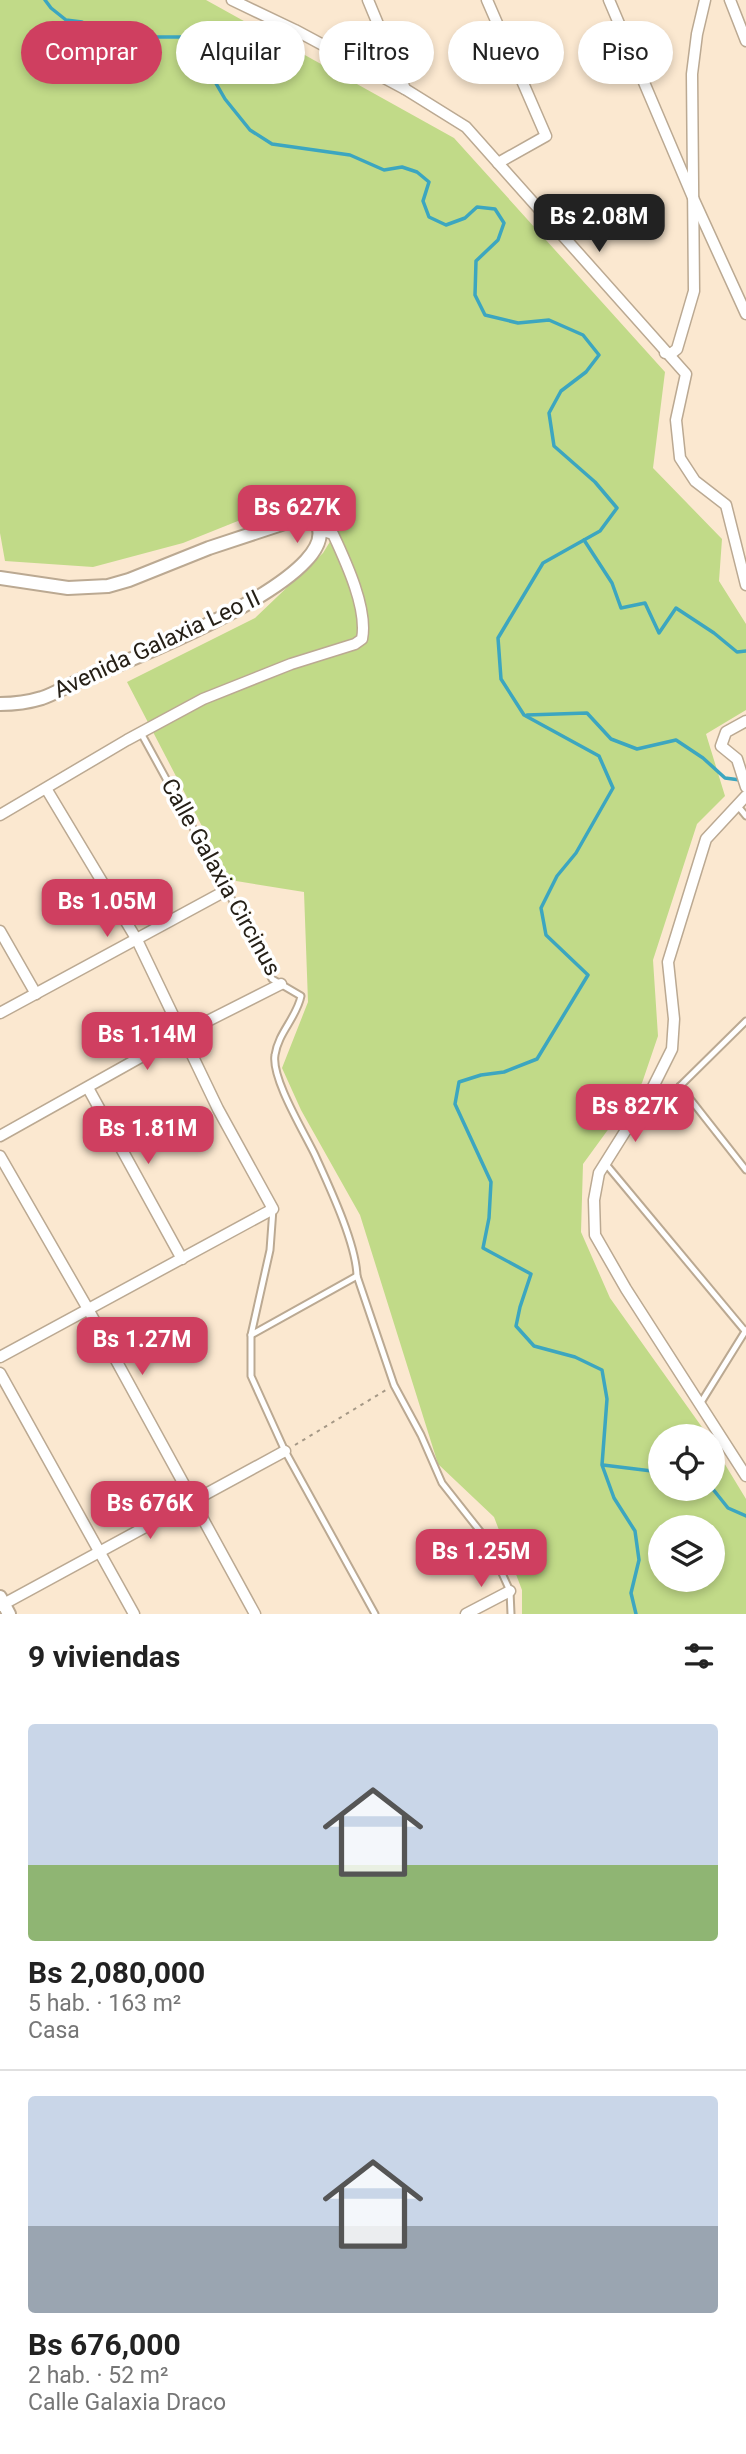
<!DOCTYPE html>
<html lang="es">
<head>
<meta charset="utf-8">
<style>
	:root { --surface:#fff; --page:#f6f6f6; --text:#222; --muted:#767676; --line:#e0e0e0; --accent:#cf3f60 }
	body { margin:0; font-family:Roboto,sans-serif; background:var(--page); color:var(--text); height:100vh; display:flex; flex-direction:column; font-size:26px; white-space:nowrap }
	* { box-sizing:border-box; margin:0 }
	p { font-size:23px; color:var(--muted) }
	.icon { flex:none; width:38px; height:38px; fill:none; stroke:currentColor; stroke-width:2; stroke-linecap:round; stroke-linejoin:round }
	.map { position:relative; height:1614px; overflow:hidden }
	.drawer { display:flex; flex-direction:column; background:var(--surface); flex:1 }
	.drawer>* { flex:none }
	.hud { position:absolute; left:21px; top:21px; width:705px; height:63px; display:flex; gap:14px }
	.tools { position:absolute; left:648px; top:1424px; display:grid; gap:14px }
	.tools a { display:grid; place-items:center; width:77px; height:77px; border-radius:50%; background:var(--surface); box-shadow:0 4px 10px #0003; font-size:35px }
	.price { position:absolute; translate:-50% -60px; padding:0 16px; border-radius:14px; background:var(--accent); color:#fff; font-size:23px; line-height:46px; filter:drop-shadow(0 2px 4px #0008) }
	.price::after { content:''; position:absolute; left:50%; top:42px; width:21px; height:16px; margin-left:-10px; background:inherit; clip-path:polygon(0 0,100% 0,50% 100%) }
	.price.current { background:#222; color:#fff }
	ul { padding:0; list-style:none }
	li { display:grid; align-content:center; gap:14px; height:371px; padding:0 28px }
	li+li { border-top:2px solid var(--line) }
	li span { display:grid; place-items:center; height:217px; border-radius:7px; color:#555 }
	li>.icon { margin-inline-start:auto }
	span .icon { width:126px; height:126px; fill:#fffc; stroke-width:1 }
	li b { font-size:30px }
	h2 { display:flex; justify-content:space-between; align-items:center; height:84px; padding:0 28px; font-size:30px }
	.chip { padding:0 24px; border-radius:32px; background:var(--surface); box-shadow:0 4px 10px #0003; font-size:24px; line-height:63px }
	.chip.current { background:var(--accent); color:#fff }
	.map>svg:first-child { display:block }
</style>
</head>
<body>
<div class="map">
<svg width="746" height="1614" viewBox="0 0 746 1614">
	<rect width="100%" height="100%" fill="#fbe8d0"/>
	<!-- green -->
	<path fill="#c1da88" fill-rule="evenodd" d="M0 0H206L454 138 665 372 653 468 722 539 719 581 746 624V710L706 734 725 796 697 824 653 960 658 1036 642 1083 583 1164 581 1232 610 1298 709 1437H660V1489H712V1443L746 1499V1614H522V1590L494 1517 438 1464 360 1215 301 1110 282 1068 308 1002 304 892 230 880 127 682 255 618 323 553 336 532 319 501 283 503 183 543 93 567 5 561 0 533ZM660 1528H712V1580H660Z"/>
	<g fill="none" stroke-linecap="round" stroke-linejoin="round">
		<!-- stream -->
		<g stroke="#3ca6c0" stroke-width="3.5">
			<polyline points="45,0 51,8 66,20 82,22 110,37 191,37 203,47 210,73 225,99 250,130 272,144 350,155 384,170 402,167 417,172 429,182 423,201 429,217 446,225 465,218 477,207 495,209 504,223 498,240 476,261 475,295 485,315 518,323 549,320 583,335 599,355 586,372 561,391 549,413 554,446 595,482 617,508 600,531 543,563 498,638 501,679 524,715 599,756 613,788 576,853 557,876 541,908 546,935 588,975 537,1059 504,1072 481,1075 459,1082 455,1104 491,1182 489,1218 483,1248 531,1274 520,1307 516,1326 534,1346 575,1357 602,1370 607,1399 602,1465 614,1498 635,1531 639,1560 631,1593 636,1614"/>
			<polyline points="584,540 612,583 621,608 645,603 659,633 676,608 714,633 737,652 746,651"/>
			<polyline points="527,715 587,713 611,739 637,749 676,740 703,758 725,778 740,780"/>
			<polyline points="603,1465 660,1472"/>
			<polyline points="712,1488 728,1508 746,1516"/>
		</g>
		<!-- service casing -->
		<g stroke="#bba992" stroke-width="9">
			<g id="service">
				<path d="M141 733 227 890 272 979 301 996C297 1017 278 1033 275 1055 271 1078 304 1132 315 1155 329 1186 356 1243 357 1276L394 1385 421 1435 442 1483 487 1540 510 1591 511 1614"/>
				<polyline points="737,805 746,816"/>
				<polyline points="680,1086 746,1170"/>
				<polyline points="645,1100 670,1096 746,1021"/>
				<polyline points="605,1163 745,1331"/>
				<polyline points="273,1209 270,1250 251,1335 251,1376 285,1451 375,1614"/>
				<polyline points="251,1335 357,1276"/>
				<polyline points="700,1404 746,1330"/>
			</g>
		</g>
		<!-- minor casing -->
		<g stroke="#bba992" stroke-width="13">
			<g id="minor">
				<polyline points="232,0 295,30 405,89 466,127 686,374 676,420 680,458 695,481 726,505 746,585"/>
				<polyline points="368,0 405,89"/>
				<polyline points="487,0 546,136 498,163"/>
				<polyline points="609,0 694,200 746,314"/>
				<polyline points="730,0 746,41"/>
				<polyline points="665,353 672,353 677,349 694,291 692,74 697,34 705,0"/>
				<polyline points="746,721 726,732 721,746 737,759 746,787"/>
				<polyline points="746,796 706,839 668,962 674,1019 672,1049 653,1087 599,1173 594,1200 595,1235 626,1289 746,1476"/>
				<path d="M0 815 127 740 203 699 291 664 355 644 362 639C368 609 346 562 333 534L320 530"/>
				<polyline points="0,931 36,994"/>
				<polyline points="0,1013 227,890"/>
				<polyline points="88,1088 182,1259"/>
				<polyline points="0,1136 182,1034 281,984"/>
				<polyline points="0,1156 88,1309 255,1614"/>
				<polyline points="0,1357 273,1209 218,1109 137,940 47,790"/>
				<polyline points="0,1373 134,1614"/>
				<polyline points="0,1606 285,1451"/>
				<polyline points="466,1614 510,1591"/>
			</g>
		</g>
		<!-- tertiary casing -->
		<g stroke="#bba992" stroke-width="16">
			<g id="tertiary">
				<path d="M0 578 68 588 108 586 129 580 209 548 300 518 314 519C360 574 111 667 76 682 65 687 54 694 42 698 29 702 14 704 0 704"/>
				<polyline points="0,1597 9,1614"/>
			</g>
		</g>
		<!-- path -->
		<polyline stroke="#a59886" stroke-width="2" stroke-dasharray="3.5 5" stroke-linecap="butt" points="295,1445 386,1390"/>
		<!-- service -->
		<use href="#service" stroke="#fff" stroke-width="5"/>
		<!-- minor -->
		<use href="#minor" stroke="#fff" stroke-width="10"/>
		<!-- tertiary -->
		<use href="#tertiary" stroke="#fff" stroke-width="12"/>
	</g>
	<g text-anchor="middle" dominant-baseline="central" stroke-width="7" stroke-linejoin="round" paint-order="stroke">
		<!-- street labels -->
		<g font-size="23" fill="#262017" stroke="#fff">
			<text transform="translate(157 644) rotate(-25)">Avenida Galaxia Leo II</text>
			<text transform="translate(221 877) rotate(61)">Calle Galaxia Circinus</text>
		</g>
	</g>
</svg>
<div class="tools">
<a><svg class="icon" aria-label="locate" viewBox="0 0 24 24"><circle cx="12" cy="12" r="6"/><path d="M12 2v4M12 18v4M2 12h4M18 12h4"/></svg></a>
<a><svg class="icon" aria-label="layers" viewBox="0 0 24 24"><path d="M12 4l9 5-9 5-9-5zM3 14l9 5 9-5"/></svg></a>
</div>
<b class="price current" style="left:599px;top:254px">Bs 2.08M</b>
<b class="price" style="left:297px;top:545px">Bs 627K</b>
<b class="price" style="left:107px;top:939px">Bs 1.05M</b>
<b class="price" style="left:147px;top:1072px">Bs 1.14M</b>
<b class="price" style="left:635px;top:1144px">Bs 827K</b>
<b class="price" style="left:148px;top:1166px">Bs 1.81M</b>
<b class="price" style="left:142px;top:1377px">Bs 1.27M</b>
<b class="price" style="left:150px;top:1541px">Bs 676K</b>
<b class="price" style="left:481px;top:1589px">Bs 1.25M</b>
<div class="hud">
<a class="chip current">Comprar</a>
<a class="chip">Alquilar</a>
<a class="chip">Filtros</a>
<a class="chip">Nuevo</a>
<a class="chip">Piso</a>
</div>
</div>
<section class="drawer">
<h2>9 viviendas<svg class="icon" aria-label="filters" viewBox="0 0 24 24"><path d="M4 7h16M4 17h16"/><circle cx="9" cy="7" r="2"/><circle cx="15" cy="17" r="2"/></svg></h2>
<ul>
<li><span style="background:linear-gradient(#c9d6e8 65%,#8fb573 0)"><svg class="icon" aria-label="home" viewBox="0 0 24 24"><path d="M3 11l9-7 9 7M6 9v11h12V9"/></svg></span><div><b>Bs 2,080,000</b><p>5 hab. · 163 m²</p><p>Casa</p></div></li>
<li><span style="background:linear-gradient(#c9d6e8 60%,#9aa5b1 0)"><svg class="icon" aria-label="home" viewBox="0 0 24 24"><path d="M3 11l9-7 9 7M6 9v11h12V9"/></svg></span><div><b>Bs 676,000</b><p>2 hab. · 52 m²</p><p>Calle Galaxia Draco</p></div></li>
</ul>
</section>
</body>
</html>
